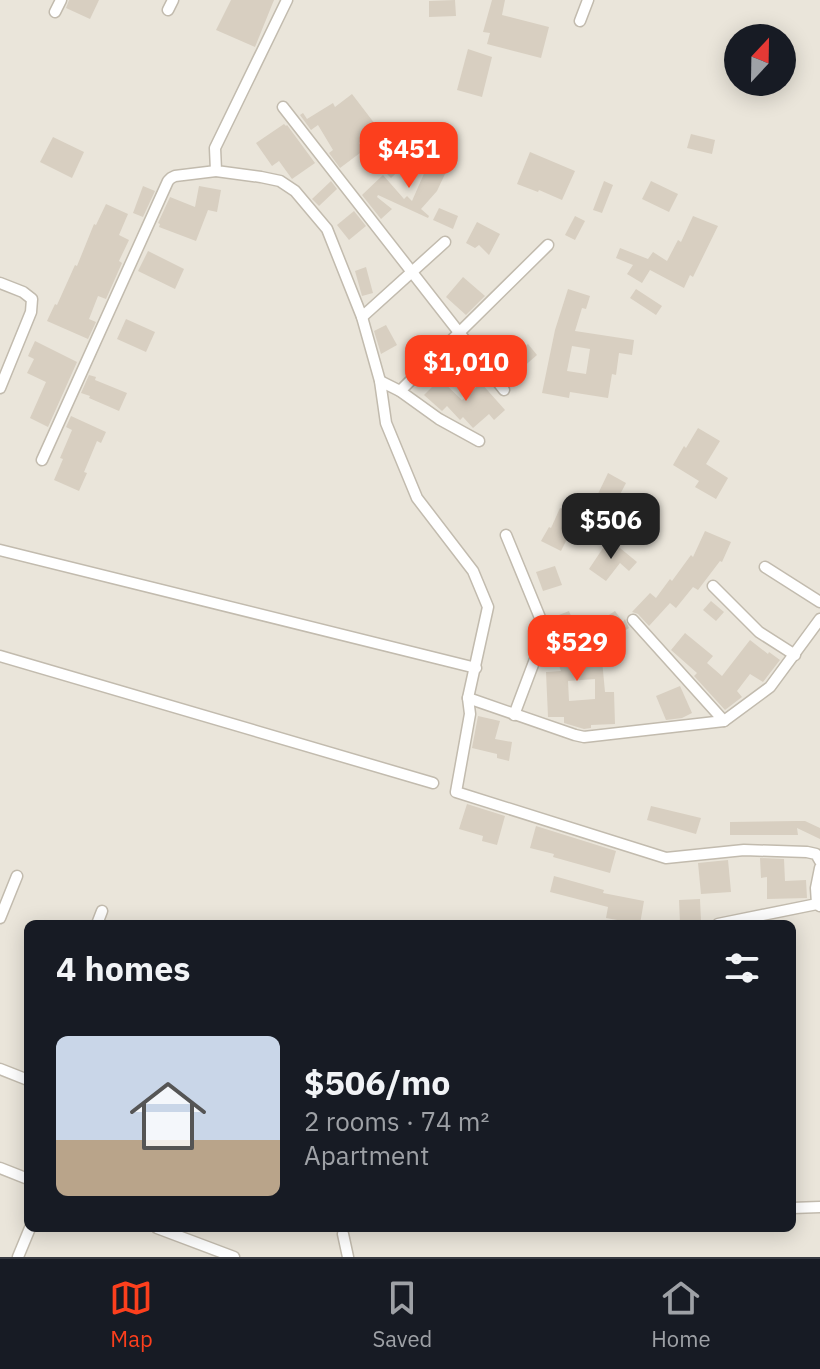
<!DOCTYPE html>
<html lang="en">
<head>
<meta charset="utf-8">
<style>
	:root { --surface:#171b24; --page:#20242c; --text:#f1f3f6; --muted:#9ea1a6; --line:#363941; --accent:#fc3f1d }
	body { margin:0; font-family:"IBM Plex Sans",sans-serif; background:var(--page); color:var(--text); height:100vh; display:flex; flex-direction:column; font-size:30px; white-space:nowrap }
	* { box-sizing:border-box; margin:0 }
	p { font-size:26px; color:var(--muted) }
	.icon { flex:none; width:44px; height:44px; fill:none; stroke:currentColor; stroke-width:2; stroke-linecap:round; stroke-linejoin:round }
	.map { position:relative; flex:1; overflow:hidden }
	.panel { position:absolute; left:24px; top:920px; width:772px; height:312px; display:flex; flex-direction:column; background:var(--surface); border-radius:12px; box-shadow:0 4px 20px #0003 }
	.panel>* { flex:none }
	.needle { width:52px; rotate:22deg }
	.controls { position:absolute; left:724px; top:24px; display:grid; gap:16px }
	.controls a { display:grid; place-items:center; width:72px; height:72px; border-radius:50%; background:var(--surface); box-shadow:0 4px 20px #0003; font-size:40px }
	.price { position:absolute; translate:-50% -68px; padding:0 18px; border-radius:16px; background:var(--accent); color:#fff; font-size:26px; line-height:52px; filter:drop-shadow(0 2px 4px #0008) }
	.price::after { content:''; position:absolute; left:50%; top:48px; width:24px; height:18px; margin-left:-12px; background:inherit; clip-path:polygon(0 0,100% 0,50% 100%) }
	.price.current { background:#222; color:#fff }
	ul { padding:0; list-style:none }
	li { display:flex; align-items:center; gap:24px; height:200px; padding:0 32px }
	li+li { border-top:2px solid var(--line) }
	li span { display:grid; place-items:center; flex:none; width:224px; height:160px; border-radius:12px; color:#555 }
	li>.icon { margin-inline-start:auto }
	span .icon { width:96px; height:96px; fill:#fffc; stroke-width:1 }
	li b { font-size:34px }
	h2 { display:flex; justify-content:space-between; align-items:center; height:96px; padding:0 32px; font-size:34px }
	.menu { display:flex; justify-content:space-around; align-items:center; height:112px; border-top:2px solid var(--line); background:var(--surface); font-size:22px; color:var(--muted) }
	.menu a { display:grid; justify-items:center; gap:4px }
	.menu .current { color:var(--accent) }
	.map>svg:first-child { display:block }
</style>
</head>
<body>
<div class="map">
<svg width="820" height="1257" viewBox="0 0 820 1257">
	<rect width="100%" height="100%" fill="#f6f3ec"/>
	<!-- residential -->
	<path fill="#eae5da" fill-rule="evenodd" d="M0 0H820V1257H0ZM738 38H782V82H738ZM28 924H792V1228H28Z"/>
	<!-- building -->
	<g fill="#d8cfc1" fill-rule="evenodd">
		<polygon points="69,0 99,0 90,19 66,8"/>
		<polygon points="231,0 274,0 255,47 216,30"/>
		<polygon points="455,0 456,16 429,17 429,1"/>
		<polygon points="492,0 505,0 502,15 549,27 541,58 487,44 490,33 483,32"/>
		<polygon points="468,49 492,57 482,97 457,90"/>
		<polygon points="352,94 378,128 359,143 364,150 340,168 329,153 333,150 318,125 311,130 300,115 303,113 307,119 333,103 335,107"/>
		<polygon points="284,124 286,126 287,125 315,163 292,179 279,161 272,166 256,143"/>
		<polygon points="691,134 715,140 712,154 687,148"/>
		<polygon points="53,137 84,152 72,178 40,162"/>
		<polygon points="395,142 411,159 391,178 374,161"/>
		<polygon points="530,152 575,171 562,200 539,190 538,192 517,184"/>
		<polygon points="433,153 451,161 437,191 421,209 429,216 428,218 378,195 377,197 392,209 381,219 362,195 383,175 404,199 407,196 412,201"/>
		<polygon points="331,181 337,189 319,206 312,199"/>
		<polygon points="604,181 613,185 602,213 593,210"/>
		<polygon points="651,181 678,194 669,212 642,199"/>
		<polygon points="143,186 155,191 143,217 133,213"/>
		<polygon points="199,186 221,190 217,212 208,210 196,241 159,227 160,224 158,223 170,197 195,207"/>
		<polygon points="106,204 128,214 119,235 129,240 119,261 122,263 106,299 98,296 89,319 96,322 88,339 47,321 55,304 57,305 75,265 77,266 94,224 96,225"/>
		<polygon points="439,208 458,216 453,229 433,220"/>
		<polygon points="354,211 366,226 349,240 337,225"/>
		<polygon points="575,216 585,221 575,240 565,235"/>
		<polygon points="693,216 718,226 693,277 690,275 684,288 650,270 642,283 627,274 633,265 616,258 620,248 648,259 653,252 667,261 678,240 681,242"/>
		<polygon points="477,222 500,234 489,255 479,245 475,248 466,243"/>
		<polygon points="148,251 184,269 175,289 138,271"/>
		<polygon points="366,267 373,293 362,296 355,271"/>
		<polygon points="463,277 485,296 466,315 446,297"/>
		<path d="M568 289 590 296 586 309 582 308 575 331 634 340 632 355 619 353 616 375 612 374 608 398 570 392 569 398 542 393 555 330ZM572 346 590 349 586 374 567 371Z"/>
		<polygon points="636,289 662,306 656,315 630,298"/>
		<polygon points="126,319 155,332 146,352 117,339"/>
		<polygon points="386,325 397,345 381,354 374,331"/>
		<polygon points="35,341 77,362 48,427 30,418 46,382 27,373 34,359 28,356"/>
		<polygon points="528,344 537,355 507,381 498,369"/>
		<polygon points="89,375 96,377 95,380 127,393 119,411 89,398 90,396 81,393"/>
		<polygon points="440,379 462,400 481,383 505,410 494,420 489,414 473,428 463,417 460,420 447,406 442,411 424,395"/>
		<polygon points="71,416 106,432 101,443 97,441 84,472 87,473 79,491 54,480 63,459 60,458 72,430 66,427"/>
		<polygon points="698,428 720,441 706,464 728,478 716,499 695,487 699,481 673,465 684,446 686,448"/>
		<polygon points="608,473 626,483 613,508 596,498"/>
		<polygon points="560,508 593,521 588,533 580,530 579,534 571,531 561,551 541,541 549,527 551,528"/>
		<polygon points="705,531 731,542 722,562 720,561 698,590 693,587 676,608 670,603 649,626 638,614 632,612 650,593 656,598 670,579 672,581 691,555 693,557"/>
		<polygon points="609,539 637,562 629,571 620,563 606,581 589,569"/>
		<polygon points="555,566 562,585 543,591 536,572"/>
		<polygon points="711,601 724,612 716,621 703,610"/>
		<path d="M569 611 580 638 562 644 570 663 602 660 605 692H614L615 724 591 725V728L584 729 564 723V717H548L546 672 561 671 550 642 555 639 549 619ZM595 679V699L569 701 568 681Z"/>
		<polygon points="615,611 623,622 625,619 629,628 598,647 587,629"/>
		<polygon points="685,633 713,656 707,663 722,676 750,640 768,654 769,652 780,660 763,682 750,674 737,691 742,697 725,710 694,676 697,673 671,650"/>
		<polygon points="680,686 692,713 682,718 666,720 656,696"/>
		<polygon points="478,716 500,721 495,739 512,742 509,761 497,758 497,754 472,748"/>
		<polygon points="467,804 505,816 497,845 482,841 483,836 459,829"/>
		<polygon points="651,806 701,818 696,834 647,820"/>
		<polygon points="797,821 805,821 820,828 820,839 797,828 798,835 730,835 730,822"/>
		<polygon points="536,826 616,851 610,873 553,857 554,854 530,848"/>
		<polygon points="760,858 784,859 785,881 806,880 807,898 767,899 767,877 761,878"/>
		<polygon points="728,860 731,892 701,894 698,863"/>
		<polygon points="554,876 604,890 603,893 644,901 640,924 606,918 608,907 550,892"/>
		<polygon points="700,899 701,922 680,923 679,900"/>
	</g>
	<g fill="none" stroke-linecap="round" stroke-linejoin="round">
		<!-- street casing -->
		<g stroke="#c2bbae" stroke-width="13">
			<g id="street">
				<polyline points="287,0 215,148 216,171 261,177 280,181 295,191 327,229 362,317 380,381 386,423 417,498 473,571 488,607 468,698 470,714 456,792 666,858 744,850 807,852 816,854 820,861"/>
				<polyline points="168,10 173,0"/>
				<polyline points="55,12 61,0"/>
				<polyline points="580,21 588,0"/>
				<polyline points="283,107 504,390"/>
				<polyline points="0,283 23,292 32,299 31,312 0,388"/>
				<polyline points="362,317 445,242"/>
				<polyline points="380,381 400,391 439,419 479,441"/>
				<polyline points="400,391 548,245"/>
				<polyline points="42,460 168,181 171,178 175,176 216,171"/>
				<polyline points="506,535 543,625 543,638 514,715"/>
				<polyline points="0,550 476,668"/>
				<polyline points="765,567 820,602"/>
				<polyline points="713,586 759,632 795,655"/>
				<polyline points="633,620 724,721"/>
				<polyline points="0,656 433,783"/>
				<polyline points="468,698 575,735 584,737 724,721 770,687 820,619"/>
				<polyline points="820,868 816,888 817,904 820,906"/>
				<polyline points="0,918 17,876"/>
				<polyline points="97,924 102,911"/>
				<polyline points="718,924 817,904"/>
				<polyline points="0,1069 28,1080"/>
				<polyline points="0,1168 28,1179"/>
				<polyline points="792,1208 820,1207"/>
				<polyline points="157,1228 234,1257"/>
				<polyline points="343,1234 348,1257"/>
				<polyline points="18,1257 30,1228"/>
			</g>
		</g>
		<!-- street -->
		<use href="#street" stroke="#fff" stroke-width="10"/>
	</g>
</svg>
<div class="controls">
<a><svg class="needle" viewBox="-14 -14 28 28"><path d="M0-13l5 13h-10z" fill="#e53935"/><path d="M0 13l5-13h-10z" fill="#9ea1a6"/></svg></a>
</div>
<b class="price" style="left:409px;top:190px">$451</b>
<b class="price" style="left:466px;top:403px">$1,010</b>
<b class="price current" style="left:611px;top:561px">$506</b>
<b class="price" style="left:577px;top:683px">$529</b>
<section class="panel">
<h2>4 homes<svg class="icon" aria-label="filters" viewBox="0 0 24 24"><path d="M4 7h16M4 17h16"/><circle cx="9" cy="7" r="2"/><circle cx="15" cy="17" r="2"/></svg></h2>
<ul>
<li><span style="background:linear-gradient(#c9d6e8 65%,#b9a48a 0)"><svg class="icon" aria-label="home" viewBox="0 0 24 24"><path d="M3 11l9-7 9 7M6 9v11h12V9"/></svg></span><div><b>$506/mo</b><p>2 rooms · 74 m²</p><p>Apartment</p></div></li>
</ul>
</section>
</div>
<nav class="menu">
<a class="current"><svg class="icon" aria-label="map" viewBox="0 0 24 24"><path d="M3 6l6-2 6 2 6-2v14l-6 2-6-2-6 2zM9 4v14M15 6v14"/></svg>Map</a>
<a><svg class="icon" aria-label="saved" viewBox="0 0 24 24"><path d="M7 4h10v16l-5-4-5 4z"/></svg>Saved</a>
<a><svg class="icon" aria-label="home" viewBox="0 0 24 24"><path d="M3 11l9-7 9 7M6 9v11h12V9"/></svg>Home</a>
</nav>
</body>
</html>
